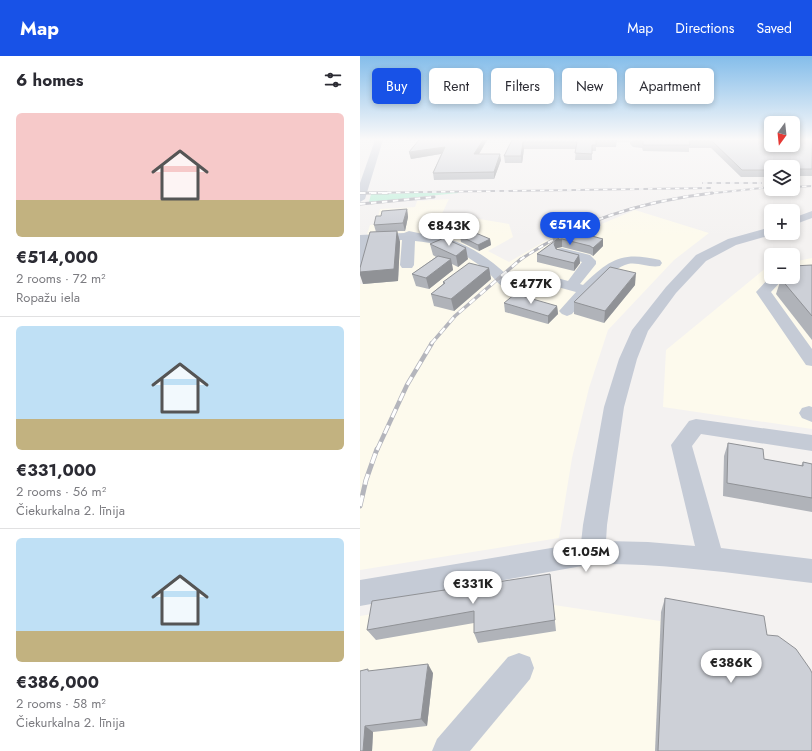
<!DOCTYPE html>
<html lang="en">
<head>
<meta charset="utf-8">
<style>
	:root { --surface:#fff; --page:#f2f2f3; --text:#2b2b33; --muted:#7c7c81; --line:#e1e1e2; --accent:#1852e7 }
	body { margin:0; font-family:Jost,sans-serif; background:var(--page); color:var(--text); height:100vh; display:flex; flex-direction:column; font-size:15px; white-space:nowrap }
	* { box-sizing:border-box; margin:0 }
	p { font-size:13px; color:var(--muted) }
	.icon { flex:none; width:22px; height:22px; fill:none; stroke:currentColor; stroke-width:2; stroke-linecap:round; stroke-linejoin:round }
	.map { position:relative; flex:1; overflow:hidden }
	.drawer { display:flex; flex-direction:column; background:var(--surface); width:360px }
	.drawer>* { flex:none }
	.hud { position:absolute; left:12px; top:12px; width:380px; height:36px; display:flex; gap:8px }
	.needle { width:26px; rotate:195deg }
	.controls { position:absolute; left:404px; top:60px; display:grid; gap:8px }
	.controls a { display:grid; place-items:center; width:36px; height:36px; border-radius:6px; background:var(--surface); box-shadow:0 2px 6px #0003; font-size:20px }
	.price { position:absolute; translate:-50% -34px; padding:0 9px; border-radius:14px; background:#fff; color:#222; font-size:13px; line-height:26px; filter:drop-shadow(0 1px 2px #0008) }
	.price::after { content:''; position:absolute; left:50%; top:24px; width:12px; height:9px; margin-left:-6px; background:inherit; clip-path:polygon(0 0,100% 0,50% 100%) }
	.price.on { background:var(--accent); color:#fff }
	ul { padding:0; list-style:none }
	li { display:grid; align-content:center; gap:8px; height:212px; padding:0 16px }
	li+li { border-top:1px solid var(--line) }
	li span { display:grid; place-items:center; height:124px; border-radius:6px; color:#555 }
	li>.icon { margin-inline-start:auto }
	span .icon { width:72px; height:72px; fill:#fffc; stroke-width:1 }
	li b { font-size:17px }
	h2 { display:flex; justify-content:space-between; align-items:center; height:48px; padding:0 16px; font-size:17px }
	.tag { padding:0 14px; border-radius:6px; background:var(--surface); box-shadow:0 2px 6px #0003; font-size:14px; line-height:36px }
	.tag.on { background:var(--accent); color:#fff }
	header { display:flex; align-items:center; gap:24px; box-sizing:border-box; height:56px; padding:0 20px; background:var(--accent); color:#fff }
	header strong { font-size:19px }
	nav { display:flex; gap:22px; margin-inline-start:auto; font-size:14px }
	main { display:flex; flex:1; min-height:0 }
	.map>svg:first-child { display:block }
</style>
</head>
<body>
<header>
<strong>Map</strong>
<nav><a>Map</a><a>Directions</a><a>Saved</a></nav>
</header>
<main>
<section class="drawer">
<h2>6 homes<svg class="icon" aria-label="filters" viewBox="0 0 24 24"><path d="M4 7h16M4 17h16"/><circle cx="9" cy="7" r="2"/><circle cx="15" cy="17" r="2"/></svg></h2>
<ul>
<li><span style="background:linear-gradient(#f6c9c9 70%,#c2b280 0)"><svg class="icon" aria-label="home" viewBox="0 0 24 24"><path d="M3 11l9-7 9 7M6 9v11h12V9"/></svg></span><div><b>€514,000</b><p>2 rooms · 72 m²</p><p>Ropažu iela</p></div></li>
<li><span style="background:linear-gradient(#bfe0f5 75%,#c2b280 0)"><svg class="icon" aria-label="home" viewBox="0 0 24 24"><path d="M3 11l9-7 9 7M6 9v11h12V9"/></svg></span><div><b>€331,000</b><p>2 rooms · 56 m²</p><p>Čiekurkalna 2. līnija</p></div></li>
<li><span style="background:linear-gradient(#bfe0f5 75%,#c2b280 0)"><svg class="icon" aria-label="home" viewBox="0 0 24 24"><path d="M3 11l9-7 9 7M6 9v11h12V9"/></svg></span><div><b>€386,000</b><p>2 rooms · 58 m²</p><p>Čiekurkalna 2. līnija</p></div></li>
</ul>
</section>
<div class="map">
<svg width="452" height="695" viewBox="0 0 452 695">
	<rect width="100%" height="100%" fill="#f4f2f1"/>
	<!-- commercial -->
	<g fill="#fdfaed">
		<polygon points="89,143 79,164 90,166 108,161 149,168 153,181 128,195 149,206 204,174 215,179 275,154 349,177 314,204 248,274 229,332 212,402 199,482 0,514 0,228 3,228 10,182 7,178 10,169 16,168 20,153 55,151 57,145"/>
		<polygon points="452,202 452,373 303,351 306,294 407,211 411,210 411,221 433,221 433,206"/>
		<polygon points="191,529 194,549 300,565 301,556 452,695 0,695 0,560"/>
	</g>
	<!-- green -->
	<polygon fill="#c1f0db" points="98,136 98,137 9,146 11,138"/>
	<g fill="none" stroke-linecap="round" stroke-linejoin="round">
		<!-- minor -->
		<g fill="#c5cbd6" fill-rule="evenodd">
			<polygon points="15,84 23,84 5,143 0,146 0,127"/>
			<polygon points="238,84 300,84 296,86 242,86"/>
			<polygon points="452,155 452,162 433,169 433,162"/>
			<path d="M411 171V177L415 178 376 189 346 205 316 237 288 275 277 303 264 351 247 469 246 485 288 486 335 490 311 389 329 365 336 363 452 379V395L341 378 332 390 361 492 452 503V527C379 518 307 507 233 508L0 550V524L221 487 223 469 244 351 259 303 272 274 306 231 336 199 368 183Z"/>
			<path d="M49 175C61 178 74 179 86 182 109 189 129 202 147 219 167 214 188 219 208 225L222 206 197 199 196 196 197 193 202 192 230 199 236 205V208L220 228 223 229C250 203 262 195 300 204L302 207 300 210C289 212 279 206 268 208 252 211 224 245 212 258L207 260 202 258 199 255 216 236C196 231 176 223 154 226L157 230 155 233C143 236 136 224 128 216 107 198 83 187 55 185L54 209 52 212H42L40 209 42 184 11 186 7 210 5 213 0 214V179L44 177Z"/>
			<polygon points="411,220 425,221 411,236 452,293 452,310 446,309 396,236"/>
			<polygon points="449,350 452,351 452,366 442,362 439,357 442,352"/>
			<polygon points="159,597 170,601 174,612 170,623 110,695 72,695 77,683 148,601"/>
		</g>
		<!-- rail-far4 casing -->
		<g stroke="#b4b5bc" stroke-width="2">
			<g id="rail-far4">
				<polyline points="343,127 401,127"/>
				<polyline points="433,131 452,130"/>
				<polyline points="0,137 350,132"/>
				<polyline points="345,138 411,131"/>
			</g>
		</g>
		<!-- rail-far3 casing -->
		<g stroke="#b4b5bc" stroke-width="3">
			<g id="rail-far3">
				<polyline points="0,137 28,137"/>
				<polyline points="0,148 74,141"/>
				<path d="M160 204C216 165 285 145 352 137"/>
			</g>
		</g>
		<!-- rail-far2 casing -->
		<g stroke="#b4b5bc" stroke-width="3.5">
			<polyline id="rail-far2" points="71,288 95,260 161,203"/>
		</g>
		<!-- rail-far1 casing -->
		<g stroke="#b4b5bc" stroke-width="4.5">
			<polyline id="rail-far1" points="17,394 47,329 72,287"/>
		</g>
		<!-- rail casing -->
		<g stroke="#b4b5bc" stroke-width="5">
			<polyline id="rail" points="0,450 6,424 17,393"/>
		</g>
		<!-- rail-far4 -->
		<use href="#rail-far4" stroke="#fff" stroke-width="1.5" stroke-dasharray="4.5" stroke-linecap="butt"/>
		<!-- rail-far3 -->
		<use href="#rail-far3" stroke="#fff" stroke-width="2" stroke-dasharray="5.5" stroke-linecap="butt"/>
		<!-- rail-far2 -->
		<use href="#rail-far2" stroke="#fff" stroke-width="2.5" stroke-dasharray="7" stroke-linecap="butt"/>
		<!-- rail-far1 -->
		<use href="#rail-far1" stroke="#fff" stroke-width="3" stroke-dasharray="9" stroke-linecap="butt"/>
		<!-- rail -->
		<use href="#rail" stroke="#fff" stroke-width="3.5" stroke-dasharray="11" stroke-linecap="butt"/>
	</g>
	<!-- wall -->
	<g fill="#b0b3b9">
		<polygon points="59,84 127,84 119,98 141,104 134,123 74,124 73,117 81,98 51,103 49,96"/>
		<polygon points="152,84 257,84 256,91 236,91 236,95 232,95 232,104 215,104 216,93 164,93 162,107 145,107 144,100"/>
		<polygon points="270,84 452,84 452,120 433,120 433,111 411,111 411,121 381,121 351,92 329,92 329,96 283,95 282,92 273,91 270,88"/>
		<polygon points="47,153 48,161 45,175 37,175 40,186 38,225 3,228 16,176 14,169 21,160"/>
		<polygon points="210,174 243,190 233,200 230,198 202,191 197,192 196,193 219,199 220,207 214,215 177,206 177,198"/>
		<polygon points="100,180 130,183 131,189 119,195 101,186"/>
		<polygon points="70,188 108,203 98,211 92,208 93,214 69,233 56,230 52,218 76,201 73,199"/>
		<polygon points="452,209 452,284 416,238 421,223"/>
		<polygon points="129,212 131,223 94,255 74,250 71,238 83,228 83,226"/>
		<polygon points="275,229 244,267 214,258 214,246"/>
		<polygon points="144,247 197,250 198,258 188,268 145,256"/>
		<polygon points="368,387 404,403 441,410 443,406 452,408 452,456 363,440 364,400"/>
		<polygon points="190,518 196,575 118,587 114,577 114,567 16,584 7,574"/>
		<polygon points="305,542 407,579 452,695 295,695 301,556"/>
		<polygon points="11,615 73,617 67,670 13,676 12,695 0,695"/>
	</g>
	<!-- shaded-wall -->
	<g fill="#909296">
		<polygon points="123,84 127,84 115,105 114,98"/>
		<polygon points="163,86 164,93 162,107 161,100"/>
		<polygon points="85,91 86,97 51,103 49,96"/>
		<polygon points="140,98 141,104 134,123 134,116"/>
		<polygon points="47,153 48,161 45,175 43,167"/>
		<polygon points="37,175 40,186 38,225 3,228 0,219 0,216"/>
		<polygon points="130,183 131,189 119,195 118,189"/>
		<polygon points="202,183 202,191 197,192 195,196 194,188 196,184"/>
		<polygon points="243,183 243,190 233,200 233,192"/>
		<polygon points="106,192 108,203 98,211 96,200"/>
		<polygon points="219,199 220,207 214,215 214,207"/>
		<polygon points="91,203 93,214 69,233 66,222"/>
		<polygon points="129,212 131,223 94,255 91,243"/>
		<polygon points="276,217 275,229 244,267 245,255"/>
		<polygon points="197,250 198,258 188,268 188,260"/>
		<polygon points="68,608 73,617 67,670 61,663"/>
		<polygon points="5,670 13,676 12,695 3,695"/>
	</g>
	<!-- building -->
	<g fill="#cdd0d7" stroke="#909296">
		<polygon points="59,84 123,84 114,98 140,98 134,116 73,117 85,91 49,96"/>
		<polygon points="152,84 257,84 236,84 236,89 232,89 232,98 215,97 217,86 163,86 161,100 144,100"/>
		<polygon points="273,84 411,84 411,89 433,89 433,84 452,84 452,113 433,113 433,111 411,111 411,114 382,114 352,85 329,85 330,89 283,89 283,85 274,85"/>
		<polygon points="47,153 43,167 14,169 16,160 21,160 22,155"/>
		<polygon points="210,174 243,183 233,192 230,190 202,183 196,184 194,188 196,193 219,199 214,207 177,198"/>
		<polygon points="37,175 34,213 0,216 0,212 10,176"/>
		<polygon points="111,175 130,183 118,189 100,180"/>
		<polygon points="84,182 106,192 96,200 70,188"/>
		<polygon points="78,200 91,203 66,222 52,218"/>
		<polygon points="109,207 129,212 91,243 71,238 85,227 83,226"/>
		<polygon points="452,209 452,260 421,223 422,221 433,221 433,210"/>
		<polygon points="250,211 276,217 245,255 214,246"/>
		<polygon points="155,238 197,250 188,260 144,247"/>
		<polygon points="368,387 403,393 404,403 443,410 443,406 452,408 452,442 367,427"/>
		<polygon points="190,518 195,564 114,577 114,555 7,574 12,545"/>
		<polygon points="305,542 404,560 407,579 418,580 436,593 450,613 452,617 452,695 298,695"/>
		<polygon points="68,608 61,663 5,670 3,695 0,695 0,615 8,613 8,615"/>
	</g>
	<!-- sky -->
	<linearGradient id="sky" x2="0" y2="1"><stop stop-color="#84bdea"/><stop offset="0.46" stop-color="#faf9f9"/><stop offset="1" stop-color="#faf9f9" stop-opacity="0"/></linearGradient>
	<rect width="452" height="181" fill="url(#sky)"/>
</svg>
<div class="controls">
<a><svg class="needle" viewBox="-14 -14 28 28"><path d="M0-13l5 13h-10z" fill="#e53935"/><path d="M0 13l5-13h-10z" fill="#7c7c81"/></svg></a>
<a><svg class="icon" aria-label="layers" viewBox="0 0 24 24"><path d="M12 4l9 5-9 5-9-5zM3 14l9 5 9-5"/></svg></a>
<a>+</a>
<a>−</a>
</div>
<b class="price on" style="left:210px;top:190px">€514K</b>
<b class="price" style="left:89px;top:191px">€843K</b>
<b class="price" style="left:171px;top:249px">€477K</b>
<b class="price" style="left:226px;top:517px">€1.05M</b>
<b class="price" style="left:113px;top:549px">€331K</b>
<b class="price" style="left:371px;top:628px">€386K</b>
<div class="hud">
<a class="tag on">Buy</a>
<a class="tag">Rent</a>
<a class="tag">Filters</a>
<a class="tag">New</a>
<a class="tag">Apartment</a>
</div>
</div>
</main>
</body>
</html>
